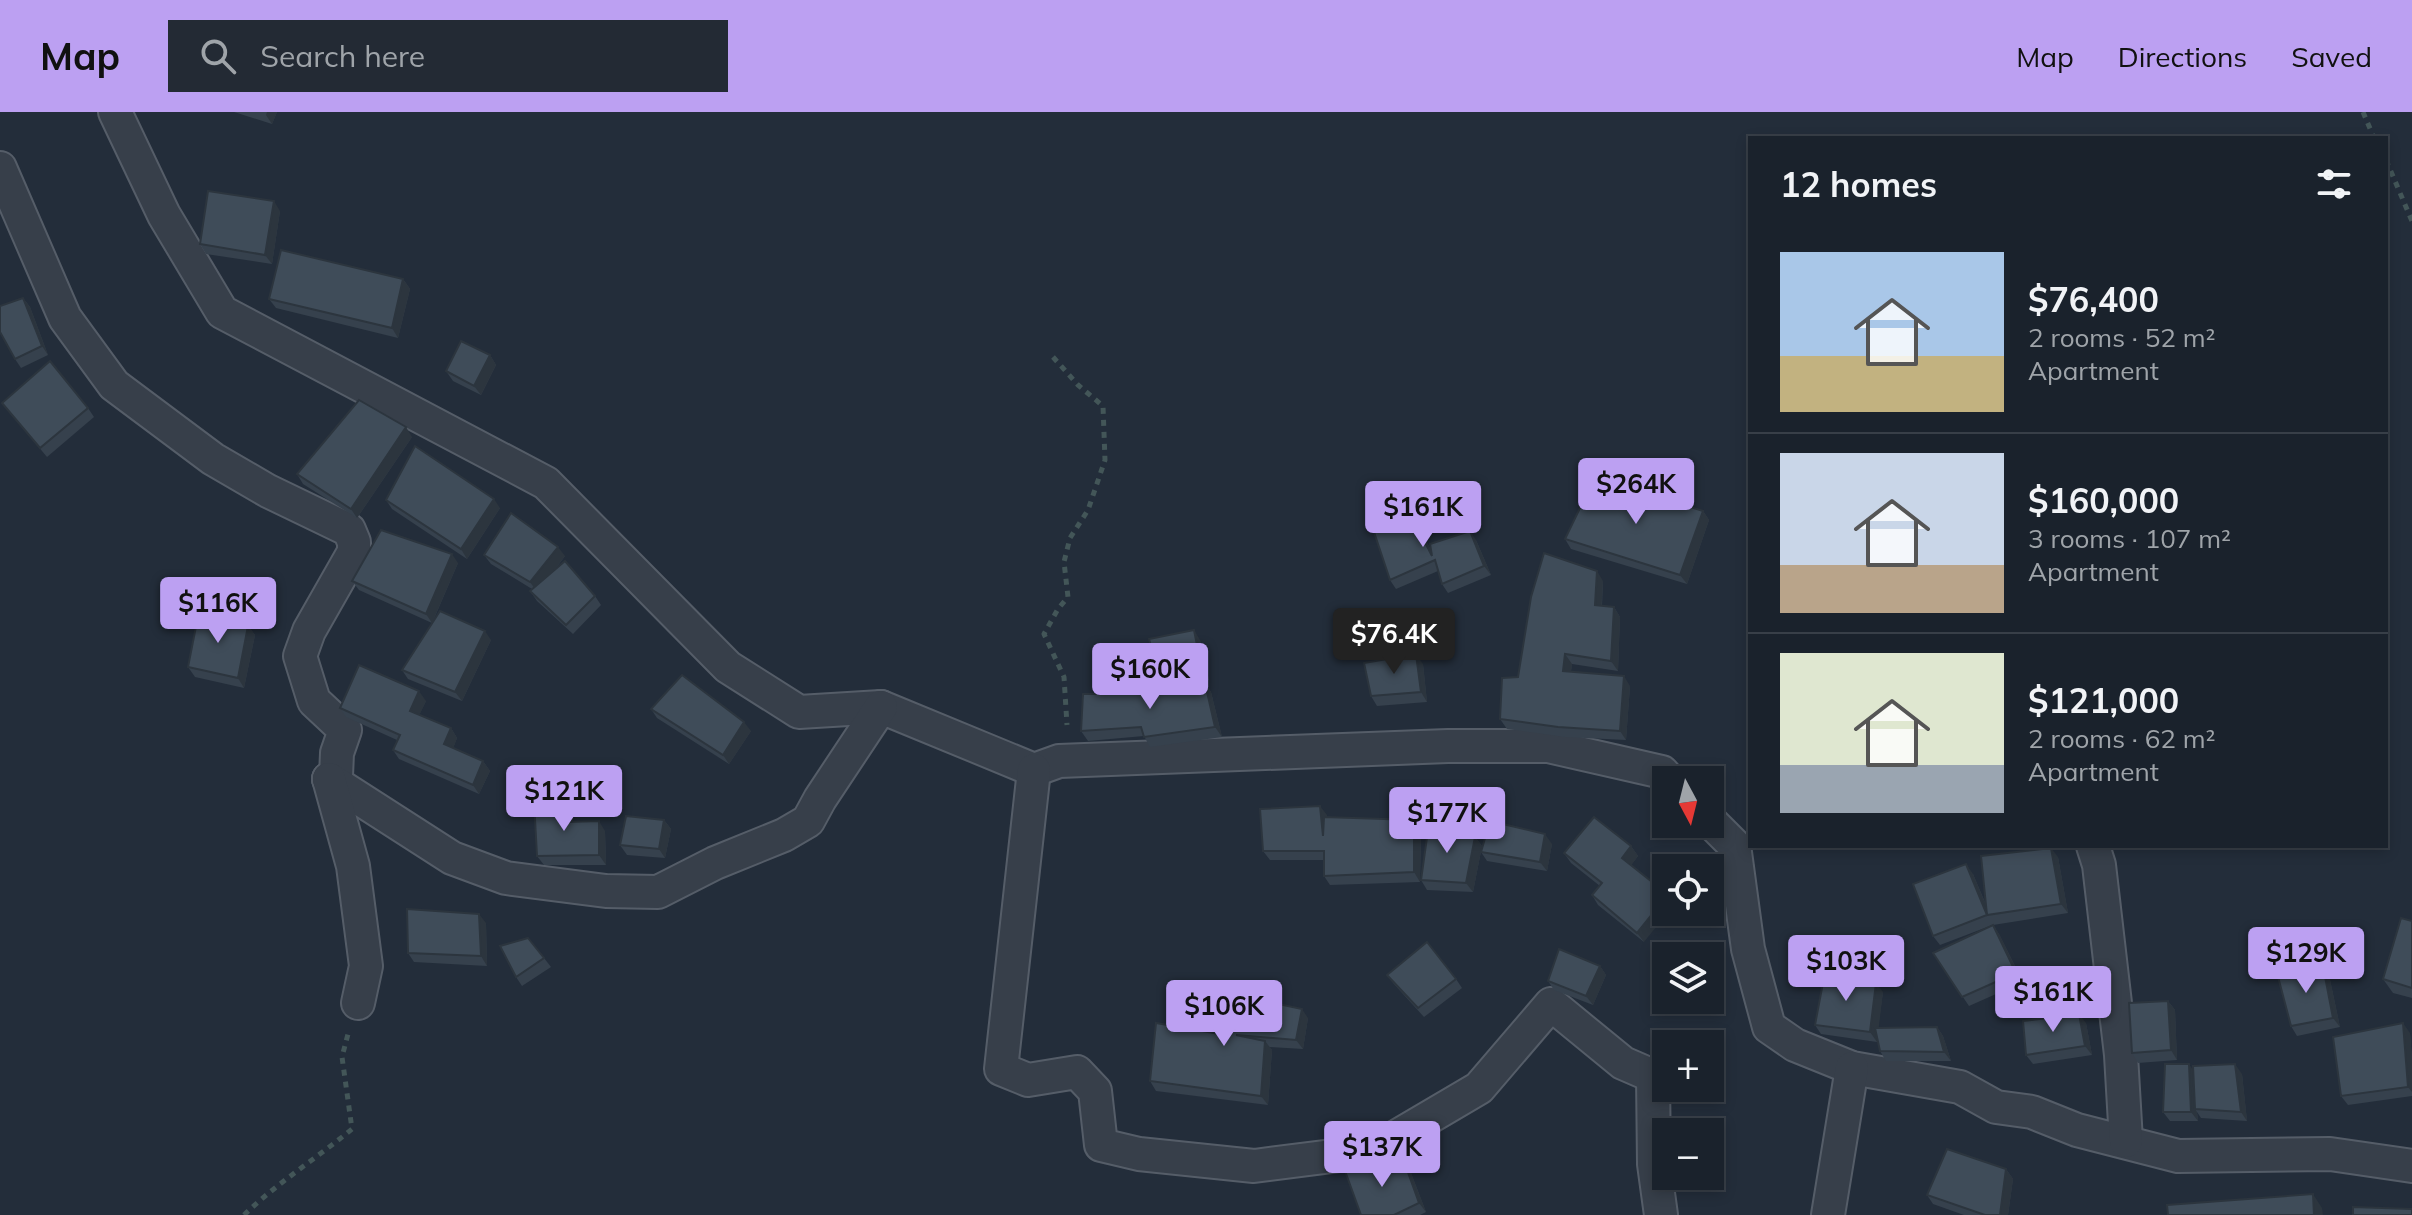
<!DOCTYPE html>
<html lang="en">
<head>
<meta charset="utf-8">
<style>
	:root { --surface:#1a222c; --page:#232a34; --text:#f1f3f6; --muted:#9fa4a9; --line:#383f48; --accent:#bca0f2 }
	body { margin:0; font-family:Mulish,sans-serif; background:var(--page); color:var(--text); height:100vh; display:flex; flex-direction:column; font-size:30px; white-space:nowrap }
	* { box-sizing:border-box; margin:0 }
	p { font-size:26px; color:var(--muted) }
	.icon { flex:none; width:44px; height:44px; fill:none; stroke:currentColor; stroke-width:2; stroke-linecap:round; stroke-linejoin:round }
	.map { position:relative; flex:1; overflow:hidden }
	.details { position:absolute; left:1748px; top:24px; width:640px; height:712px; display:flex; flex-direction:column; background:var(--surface); border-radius:0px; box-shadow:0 4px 12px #0003,0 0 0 2px var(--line) }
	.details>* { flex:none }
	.needle { width:52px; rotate:173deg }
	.buttons { position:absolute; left:1652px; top:654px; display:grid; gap:16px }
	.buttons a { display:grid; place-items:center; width:72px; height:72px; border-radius:0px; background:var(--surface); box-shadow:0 4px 12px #0003,0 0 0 2px var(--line); font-size:40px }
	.price { position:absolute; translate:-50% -68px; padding:0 18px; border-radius:8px; background:var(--accent); color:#111; font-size:26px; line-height:52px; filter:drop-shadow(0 2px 4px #0008) }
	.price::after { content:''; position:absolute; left:50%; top:48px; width:24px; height:18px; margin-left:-12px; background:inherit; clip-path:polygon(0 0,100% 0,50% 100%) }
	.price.on { background:#222; color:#fff }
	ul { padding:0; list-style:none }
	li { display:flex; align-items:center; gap:24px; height:200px; padding:0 32px }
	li+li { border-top:2px solid var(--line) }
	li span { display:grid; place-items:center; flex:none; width:224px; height:160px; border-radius:0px; color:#555 }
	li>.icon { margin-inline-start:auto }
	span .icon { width:96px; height:96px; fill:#fffc; stroke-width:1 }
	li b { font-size:34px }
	h2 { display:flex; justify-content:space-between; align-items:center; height:96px; padding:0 32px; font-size:34px }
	header { display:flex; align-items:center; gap:48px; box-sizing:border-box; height:112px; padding:0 40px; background:var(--accent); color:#111 }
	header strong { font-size:38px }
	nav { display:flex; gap:44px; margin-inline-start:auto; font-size:28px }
	.search { width:560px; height:72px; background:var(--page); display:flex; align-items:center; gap:20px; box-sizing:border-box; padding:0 28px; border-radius:0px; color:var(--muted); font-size:30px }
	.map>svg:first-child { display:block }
</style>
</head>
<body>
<header>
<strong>Map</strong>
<div class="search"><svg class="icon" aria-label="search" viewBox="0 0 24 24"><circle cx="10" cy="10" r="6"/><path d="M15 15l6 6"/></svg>Search here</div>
<nav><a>Map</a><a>Directions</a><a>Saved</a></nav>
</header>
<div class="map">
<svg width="2412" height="1103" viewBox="0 0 2412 1103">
	<rect width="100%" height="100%" fill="#232d3a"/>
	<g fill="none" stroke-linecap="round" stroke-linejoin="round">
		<!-- minor casing -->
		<g stroke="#555d68" stroke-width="36">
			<g id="minor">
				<polyline points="115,0 164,103 222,200 546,371 728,555 799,600 881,595 1034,658 1059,649 1448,634 1548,634 1662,660 1669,668"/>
				<polyline points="0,56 65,206 114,273 213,347 268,379 349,418 354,430 354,440 309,519 300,544 314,589 345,618 337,641 336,664 329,667"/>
				<polyline points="1034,658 1001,957 1028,968 1077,960 1095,979 1101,1033 1139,1042 1254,1054 1372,1039 1479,976 1551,892 1623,951 1653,964 1654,1052 1661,1103"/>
				<polyline points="329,667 452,746 506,766 606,779 658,780 715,751 784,723 808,709 820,687 881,595"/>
				<polyline points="329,667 353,754 366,854 358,891"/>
				<polyline points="1710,709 1734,733 1748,837 1769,915 1795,933 1852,956 1960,975 1996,995 2032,1000 2077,1018 2178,1044 2330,1042 2412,1054"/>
				<polyline points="2093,734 2099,753 2121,943 2126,1029"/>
				<polyline points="1828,1103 1852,956"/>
			</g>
		</g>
		<!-- path -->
		<g stroke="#435658" stroke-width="5" stroke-dasharray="6 6" stroke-linecap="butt">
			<polyline points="2363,0 2374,26"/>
			<polyline points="2386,48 2412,109"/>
			<polyline points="1053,245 1078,273 1103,294 1105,348 1088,398 1070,426 1064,450 1068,485 1058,497 1044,522 1064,565 1067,613"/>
			<path d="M244 1103C277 1071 317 1046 352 1017L342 945 348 922"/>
		</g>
		<!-- minor -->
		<use href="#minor" stroke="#373f4a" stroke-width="32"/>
	</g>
	<!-- wall -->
	<g fill="#36414d">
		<polygon points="234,0 277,0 272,12"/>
		<polygon points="280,99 272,152 206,142 200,132"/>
		<polygon points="403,167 410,177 398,226 276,196 269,187"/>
		<polygon points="23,186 30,195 48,243 21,256 15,247"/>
		<polygon points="490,243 496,253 481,283 453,269 446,259"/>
		<polygon points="2,291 88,296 94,305 47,345"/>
		<polygon points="412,325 357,406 303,372 297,362"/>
		<polygon points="386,388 500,396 467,447 392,397"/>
		<polygon points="1703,399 1709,408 1687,472 1571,437 1565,427"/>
		<polygon points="1414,407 1431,438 1476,428 1491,463 1448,481 1442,472 1438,459 1396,477 1390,468"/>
		<polygon points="484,443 565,444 553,460 595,484 601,493 573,522 537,489 530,479 532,477 491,452"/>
		<polygon points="458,451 433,509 491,528 462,589 408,567 402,558 432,511 359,478 352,469"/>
		<polygon points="1603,469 1602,494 1614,495 1620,505 1618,559 1572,552 1571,559 1630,574 1626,628 1565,625 1507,617 1500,607 1518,565"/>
		<polygon points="248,514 255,523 244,576 195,565 188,555"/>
		<polygon points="1200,528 1209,568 1181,575 1205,571 1211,580 1222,625 1150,635 1144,624 1088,629 1081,619 1132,582 1167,577 1161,569"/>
		<polygon points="1423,552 1427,590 1377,594 1371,584"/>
		<polygon points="426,589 419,603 451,616 457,626 453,636 483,649 490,659 479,682 399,647 393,638 397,628 346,605 340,596"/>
		<polygon points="651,597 751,619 729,652 657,606"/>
		<polygon points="565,692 572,701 573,710 605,719 606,753 544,753 537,744"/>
		<polygon points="1327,703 1327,705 1414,708 1421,717 1420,770 1330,773 1324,764 1324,748 1270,748 1263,739"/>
		<polygon points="664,708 671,717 665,746 627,743 620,733"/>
		<polygon points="1475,725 1482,734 1473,780 1427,778 1421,768"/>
		<polygon points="1552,732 1547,759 1487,749 1481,740"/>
		<polygon points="1631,734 1638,744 1631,753 1644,830 1598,793 1592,783 1600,774 1571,751 1564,741"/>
		<polygon points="2058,745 2068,801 1993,813 1999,822 2023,870 1969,894 1933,841 1990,814 1940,833 1933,824 1973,762 1987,795"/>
		<polygon points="2412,809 2412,886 2393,881 2383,867"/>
		<polygon points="486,811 487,854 414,850 408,841"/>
		<polygon points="544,846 551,855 522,874 516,865"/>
		<polygon points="1600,854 1606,863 1593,893 1554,878 1548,869"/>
		<polygon points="1387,863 1456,867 1462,876 1424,905 1394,872"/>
		<polygon points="2329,863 2340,915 2297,924 2291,914"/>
		<polygon points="1883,880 1878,916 1937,915 1943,924 1951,949 1886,949 1880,939 1877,927 1877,930 1821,922 1815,913"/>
		<polygon points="2168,889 2175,898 2177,948 2138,951 2132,941"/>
		<polygon points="1308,906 1303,937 1269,935 1272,938 1268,993 1156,979 1150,969 1220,922"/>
		<polygon points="2086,911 2092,943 2033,952 2026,943"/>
		<polygon points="2410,921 2412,948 2412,984 2348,993 2341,984"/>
		<polygon points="2193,958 2242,962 2247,1009 2201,1006 2197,1000 2198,1009 2170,1009 2163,1000"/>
		<polygon points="2006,1057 2013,1067 2008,1103 1964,1103 1933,1092 1927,1083"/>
		<polygon points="1411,1061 1426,1100 1420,1103 1361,1103"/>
	</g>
	<!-- shaded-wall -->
	<g fill="#2c353e">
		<polygon points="267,0 277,0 272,12 266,3"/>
		<polygon points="274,89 280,99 272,152 265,143"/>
		<polygon points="403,167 410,177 398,226 392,216"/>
		<polygon points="23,186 30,195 48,243 42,234"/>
		<polygon points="490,243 496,253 481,283 474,274"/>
		<polygon points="406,315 412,325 357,406 351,397"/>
		<polygon points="494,387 500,396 467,447 461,437"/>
		<polygon points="1408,397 1414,407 1439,453 1432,444"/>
		<polygon points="1703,399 1709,408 1687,472 1680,463"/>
		<polygon points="1470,419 1476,428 1491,463 1484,454"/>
		<polygon points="558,435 565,444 537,480 530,470"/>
		<polygon points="452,442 458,451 432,511 426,502"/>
		<polygon points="1597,459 1603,469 1601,502 1595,493"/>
		<polygon points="1614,495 1620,505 1618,559 1611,549"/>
		<polygon points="248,514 255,523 244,576 238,566"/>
		<polygon points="1194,518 1200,528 1209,568 1202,558"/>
		<polygon points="485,519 491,528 462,589 455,580"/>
		<polygon points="1416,542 1423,552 1427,590 1421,580"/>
		<polygon points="1565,542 1572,552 1570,568 1563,559"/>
		<polygon points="1624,564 1630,574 1626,628 1620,619"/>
		<polygon points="1205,571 1211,580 1222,625 1215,615"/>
		<polygon points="419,579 426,589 417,608 410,599"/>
		<polygon points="744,610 751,619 729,652 723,643"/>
		<polygon points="451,616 457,626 451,642 444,632"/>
		<polygon points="483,649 490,659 479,682 473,673"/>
		<polygon points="565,692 572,701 574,719 567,710"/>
		<polygon points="1320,694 1327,703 1329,734 1323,724"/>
		<polygon points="664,708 671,717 665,746 659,737"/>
		<polygon points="1414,708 1421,717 1420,770 1414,760"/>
		<polygon points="599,709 605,719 606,753 599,743"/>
		<polygon points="1545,722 1552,732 1547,759 1540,750"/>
		<polygon points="1475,725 1482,734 1473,780 1466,771"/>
		<polygon points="1631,734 1638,744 1629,756 1622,746"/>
		<polygon points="2051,736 2058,745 2068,801 2061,792"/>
		<polygon points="1966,752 1973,762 1990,803 1987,803 1994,812 1987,803"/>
		<polygon points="1666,785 1666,800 1668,800 1644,830 1637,821"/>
		<polygon points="479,802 486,811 487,854 481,844"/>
		<polygon points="1993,813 1999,822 2023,870 2016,861"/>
		<polygon points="1600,854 1606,863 1593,893 1586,884"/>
		<polygon points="2323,854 2329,863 2340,915 2333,906"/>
		<polygon points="1876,871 1883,880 1877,930 1870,920"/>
		<polygon points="2168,889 2175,898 2177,948 2171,938"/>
		<polygon points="1302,897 1308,906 1303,937 1296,928"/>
		<polygon points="2079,902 2086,911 2092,943 2085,934"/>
		<polygon points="2403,911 2410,921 2412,948 2412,980 2408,975"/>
		<polygon points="1937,915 1943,924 1951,949 1944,940"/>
		<polygon points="1265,929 1272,938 1268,993 1261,984"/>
		<polygon points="2189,952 2195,961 2195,997 2197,1000 2198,1009 2191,1000"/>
		<polygon points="2235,952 2242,962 2247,1009 2241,1000"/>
		<polygon points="1405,1052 1411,1061 1426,1100 1419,1091"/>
		<polygon points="2006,1057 2013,1067 2008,1103 2000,1103"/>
		<polygon points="2313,1082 2322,1096 2323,1103 2314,1103"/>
	</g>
	<!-- building -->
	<g fill="#3f4c59" stroke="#2c353e" stroke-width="2">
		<polygon points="208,79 274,89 265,143 200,132"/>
		<polygon points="281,138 403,167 392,216 269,187"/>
		<polygon points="23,186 42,234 15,247 0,220 0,194"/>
		<polygon points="461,229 490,243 474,274 446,259"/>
		<polygon points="50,249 88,296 40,336 2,291"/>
		<polygon points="359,288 406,315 351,397 297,362"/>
		<polygon points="415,334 494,387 461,437 386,388"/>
		<polygon points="1595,365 1703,399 1680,463 1565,427"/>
		<polygon points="1408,397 1432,444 1430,432 1470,419 1484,454 1442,472 1435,448 1390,468 1371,411"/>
		<polygon points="511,401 558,435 530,470 484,443"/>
		<polygon points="381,418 452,442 426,502 352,469"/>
		<polygon points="1544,441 1597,459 1595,493 1614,495 1611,549 1565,542 1563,559 1624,564 1620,619 1558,615 1500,607 1502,566 1518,565 1531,485"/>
		<polygon points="565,449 595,484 566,513 530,479"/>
		<polygon points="199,499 248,514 238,566 188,555"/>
		<polygon points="440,499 485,519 455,580 402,558"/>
		<polygon points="1194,518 1202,558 1161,569 1149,527"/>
		<polygon points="1416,542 1421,580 1371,584 1364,551"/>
		<polygon points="359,553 419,579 410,599 451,616 444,632 483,649 473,673 393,638 400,623 340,596"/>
		<polygon points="682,563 744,610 723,643 651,597"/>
		<polygon points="1205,571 1215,615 1144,625 1141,615 1081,619 1083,582 1132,582"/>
		<polygon points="534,689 565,692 567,710 599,709 599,743 537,744"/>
		<polygon points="1320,694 1323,724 1324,705 1414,708 1414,760 1324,764 1324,739 1263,739 1260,697"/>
		<polygon points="626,704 664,708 659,737 620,733"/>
		<polygon points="1594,705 1631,734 1622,746 1666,781 1666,785 1637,821 1592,783 1602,771 1564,741"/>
		<polygon points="1490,709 1545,722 1540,750 1481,740"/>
		<polygon points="1429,711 1475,725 1466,771 1421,768"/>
		<polygon points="2051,736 2061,792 1987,803 1981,744"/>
		<polygon points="1966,752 1987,803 1933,824 1913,772"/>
		<polygon points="407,797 479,802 481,844 408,841"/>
		<polygon points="2401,806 2412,809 2412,876 2383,867"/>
		<polygon points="1993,813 2016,861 1962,885 1933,841"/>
		<polygon points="528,826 544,846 516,865 500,834"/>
		<polygon points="1427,830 1456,867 1418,896 1387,863"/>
		<polygon points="1559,837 1600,854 1586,884 1548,869"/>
		<polygon points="2323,854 2333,906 2291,914 2277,861"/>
		<polygon points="1825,860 1876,871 1870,920 1815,913"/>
		<polygon points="1227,881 1302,897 1296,928 1236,923 1265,929 1261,984 1150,969 1156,911 1220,922"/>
		<polygon points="2168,889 2171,938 2132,941 2129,891"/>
		<polygon points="2079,902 2085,934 2026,943 2023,909"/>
		<polygon points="2403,911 2408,975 2341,984 2333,925"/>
		<polygon points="1937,915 1944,940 1880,939 1875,916"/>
		<polygon points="2165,952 2189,952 2191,1000 2163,1000"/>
		<polygon points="2235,952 2241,1000 2195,997 2193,954"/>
		<polygon points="1947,1037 2006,1057 2000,1103 1985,1103 1927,1083"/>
		<polygon points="1405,1052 1419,1091 1394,1103 1361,1103 1344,1056"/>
		<polygon points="2313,1082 2314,1103 2168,1103 2167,1093"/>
		<polygon points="2353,1095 2412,1097 2412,1103 2353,1103"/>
	</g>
</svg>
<div class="buttons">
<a><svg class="needle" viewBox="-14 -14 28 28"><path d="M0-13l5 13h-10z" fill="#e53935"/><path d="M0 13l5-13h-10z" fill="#9fa4a9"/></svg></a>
<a><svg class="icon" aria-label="locate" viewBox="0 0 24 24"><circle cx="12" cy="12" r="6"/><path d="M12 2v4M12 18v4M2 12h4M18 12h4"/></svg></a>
<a><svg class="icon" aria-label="layers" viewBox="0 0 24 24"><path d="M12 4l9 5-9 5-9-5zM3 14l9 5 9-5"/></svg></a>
<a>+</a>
<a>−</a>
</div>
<b class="price" style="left:1636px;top:414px">$264K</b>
<b class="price" style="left:1423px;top:437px">$161K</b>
<b class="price" style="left:218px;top:533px">$116K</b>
<b class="price on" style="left:1394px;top:564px">$76.4K</b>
<b class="price" style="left:1150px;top:599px">$160K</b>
<b class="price" style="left:564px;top:721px">$121K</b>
<b class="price" style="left:1447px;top:743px">$177K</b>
<b class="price" style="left:2306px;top:883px">$129K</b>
<b class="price" style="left:1846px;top:891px">$103K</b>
<b class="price" style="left:2053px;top:922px">$161K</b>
<b class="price" style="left:1224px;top:936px">$106K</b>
<b class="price" style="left:1382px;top:1077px">$137K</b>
<section class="details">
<h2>12 homes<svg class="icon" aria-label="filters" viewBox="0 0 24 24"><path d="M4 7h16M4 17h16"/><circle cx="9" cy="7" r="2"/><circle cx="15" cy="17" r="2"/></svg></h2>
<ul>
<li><span style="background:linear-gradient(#a9c7e8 65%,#c2b280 0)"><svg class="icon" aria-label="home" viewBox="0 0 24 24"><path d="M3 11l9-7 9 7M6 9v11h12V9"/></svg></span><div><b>$76,400</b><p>2 rooms · 52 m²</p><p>Apartment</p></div></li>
<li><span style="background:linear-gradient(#c9d6e8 70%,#b9a48a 0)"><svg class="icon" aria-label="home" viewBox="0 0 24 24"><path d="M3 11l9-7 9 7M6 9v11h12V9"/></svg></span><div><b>$160,000</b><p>3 rooms · 107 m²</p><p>Apartment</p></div></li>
<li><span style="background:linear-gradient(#dfe7d0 70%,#9aa5b1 0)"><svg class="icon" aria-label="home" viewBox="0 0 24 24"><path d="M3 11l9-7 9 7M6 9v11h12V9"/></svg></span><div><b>$121,000</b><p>2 rooms · 62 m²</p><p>Apartment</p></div></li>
</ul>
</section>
</div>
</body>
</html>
